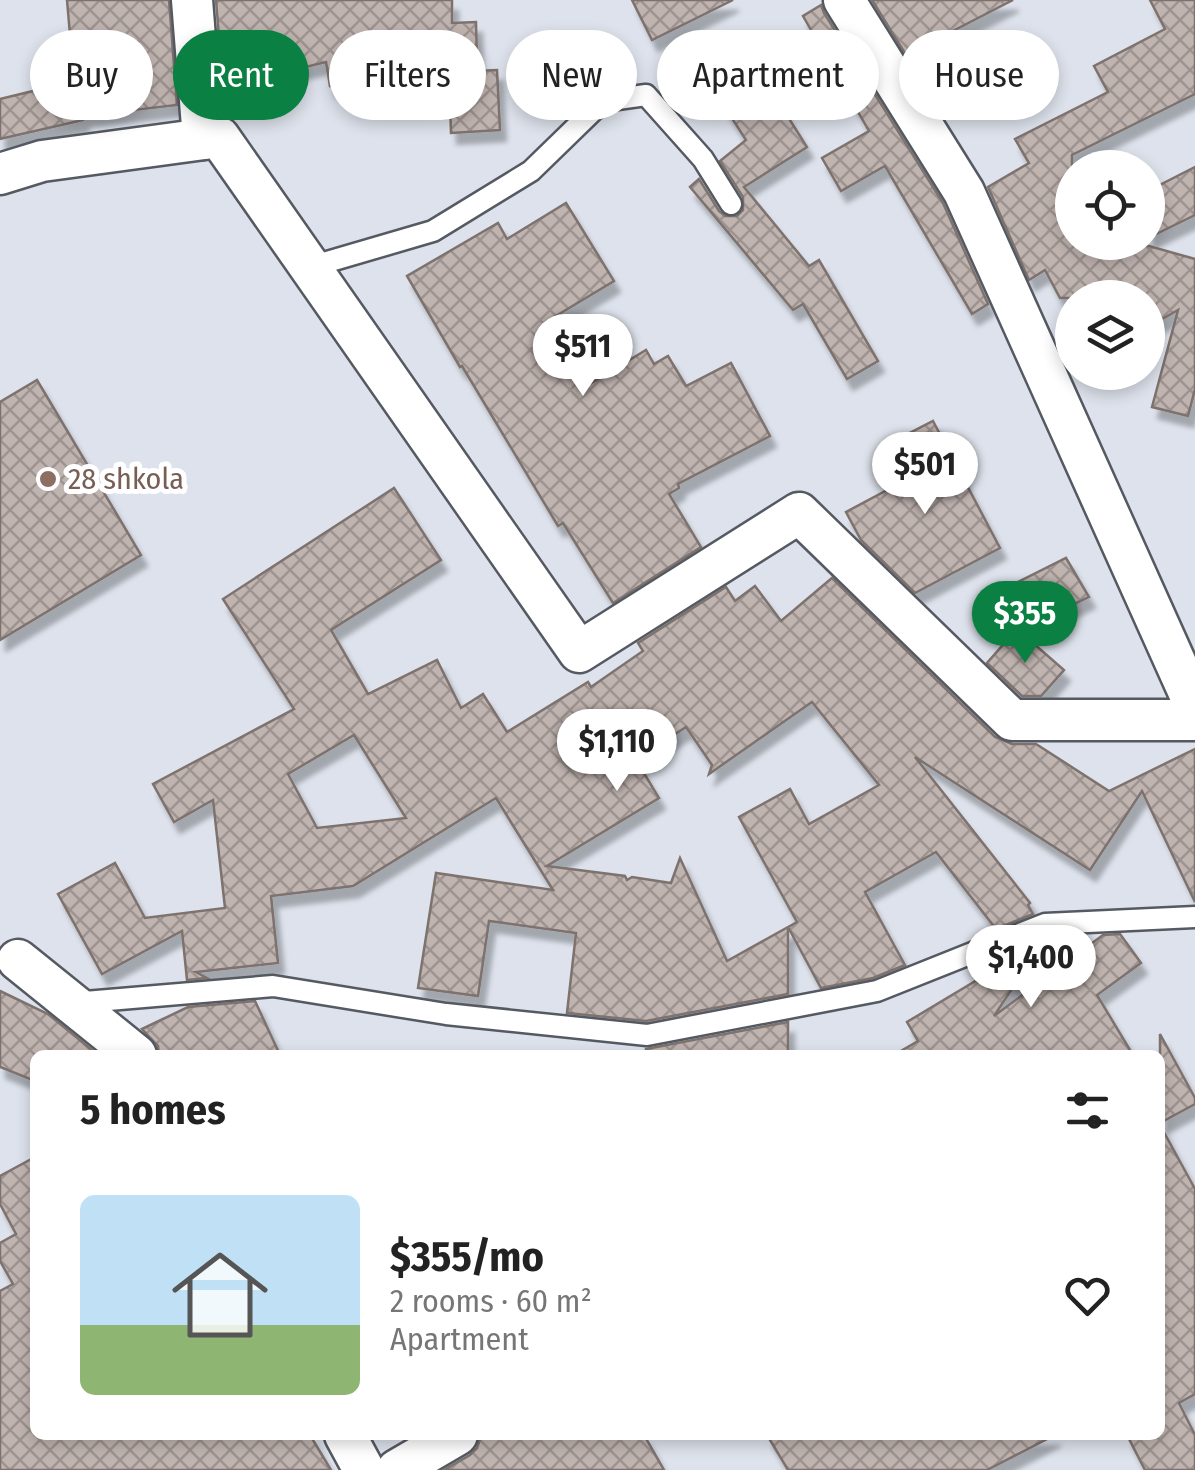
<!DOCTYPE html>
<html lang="en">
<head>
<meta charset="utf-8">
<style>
	:root { --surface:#fff; --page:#f2f2f2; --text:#222; --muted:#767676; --line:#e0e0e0; --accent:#0b8043 }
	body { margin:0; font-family:"Fira Sans Condensed",sans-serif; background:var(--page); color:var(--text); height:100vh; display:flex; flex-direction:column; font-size:38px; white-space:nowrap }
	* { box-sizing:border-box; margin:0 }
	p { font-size:32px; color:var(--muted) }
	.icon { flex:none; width:55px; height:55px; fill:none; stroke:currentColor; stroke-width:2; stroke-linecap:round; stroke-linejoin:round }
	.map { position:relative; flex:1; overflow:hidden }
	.details { position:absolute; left:30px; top:1050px; width:1135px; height:390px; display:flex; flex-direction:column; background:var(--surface); border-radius:15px; box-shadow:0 5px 15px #0003 }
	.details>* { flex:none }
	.hud { position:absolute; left:30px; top:30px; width:1135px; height:90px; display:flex; gap:20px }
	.controls { position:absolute; left:1055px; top:150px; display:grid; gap:20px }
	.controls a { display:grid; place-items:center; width:110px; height:110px; border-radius:50%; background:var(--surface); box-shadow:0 5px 15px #0003; font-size:50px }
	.price { position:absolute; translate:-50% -85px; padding:0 22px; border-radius:35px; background:#fff; color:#222; font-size:32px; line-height:65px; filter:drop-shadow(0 2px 5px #0008) }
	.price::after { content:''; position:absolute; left:50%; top:60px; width:30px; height:22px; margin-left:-15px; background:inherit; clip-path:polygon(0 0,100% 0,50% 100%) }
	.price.active { background:var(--accent); color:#fff }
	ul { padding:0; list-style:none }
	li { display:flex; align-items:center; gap:30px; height:250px; padding:0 50px }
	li+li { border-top:2px solid var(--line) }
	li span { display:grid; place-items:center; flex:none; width:280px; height:200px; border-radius:15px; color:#555 }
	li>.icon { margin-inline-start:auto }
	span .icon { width:120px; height:120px; fill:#fffc; stroke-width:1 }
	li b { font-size:42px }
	h2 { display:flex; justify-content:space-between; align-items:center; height:120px; padding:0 50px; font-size:42px }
	.pill { padding:0 35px; border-radius:45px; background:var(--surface); box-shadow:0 5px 15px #0003; font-size:35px; line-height:90px }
	.pill.active { background:var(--accent); color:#fff }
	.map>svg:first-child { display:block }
</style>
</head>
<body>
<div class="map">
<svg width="1195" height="1470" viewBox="0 0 1195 1470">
	<defs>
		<pattern id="building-cross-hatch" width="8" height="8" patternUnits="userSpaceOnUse" patternTransform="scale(2.5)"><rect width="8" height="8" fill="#c0b4b0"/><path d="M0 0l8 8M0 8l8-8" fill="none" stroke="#9d9390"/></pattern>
		<filter id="shadow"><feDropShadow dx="6" dy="11" stdDeviation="2.5" flood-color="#0004"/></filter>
	</defs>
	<rect width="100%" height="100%" fill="#dde2ec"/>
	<!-- building -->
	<g fill="url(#building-cross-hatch)" stroke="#7d726e" stroke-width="2.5" fill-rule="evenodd" filter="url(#shadow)">
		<polygon points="67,0 169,0 177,105 82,116 83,120 0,139 0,99 74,81"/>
		<polygon points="216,0 452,0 452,23 476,22 477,60 330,86 326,62 223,87"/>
		<polygon points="632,0 733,0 652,40"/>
		<polygon points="872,0 1013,0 906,55"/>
		<polygon points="1150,0 1195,0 1195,94 1072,155 1072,242 1135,242 1195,259 1195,389 1188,416 1152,407 1178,310 1148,327 1148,298 1060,298 1045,270 1029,280 988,187 1029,163 1015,139 1108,92 1094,66 1165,29"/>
		<polygon points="821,5 824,13 943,203 988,304 972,314 885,166 841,191 822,158 869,131 803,16"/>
		<polygon points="747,52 807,147 744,187 809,266 819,260 878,361 847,379 803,304 793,310 690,187 699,179 719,211 725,216 737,216 743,210 743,197 720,161 746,140 706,78"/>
		<polygon points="497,70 500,130 451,133 449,72"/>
		<polygon points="1195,167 1195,215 1148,238 1148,191"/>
		<polygon points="566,203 614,281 546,322 583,388 646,350 654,364 668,356 686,386 731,363 770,436 678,484 679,488 669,494 701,547 613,603 563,523 558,526 462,366 460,367 407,276 498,223 507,239"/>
		<polygon points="37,380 141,555 0,640 0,402"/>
		<polygon points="933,421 1000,548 915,593 861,540 846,512 917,474 898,439"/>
		<path d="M394 488 441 560 331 630 368 694 437 660 461 708 483 694 507 732 588 682 591 687 643 651 638 643 726 587 735 601 755 586 781 621 832 578 995 737 1012 744H1036L1109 791 1195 749V902L1142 791 1090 870 915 757 1030 903 1028 905 1033 914 996 929 936 852 865 892 905 965 873 978 821 988 788 927V994L646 1021 567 1013 576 933 489 921 478 996 418 988 436 873 553 890 496 798 353 886 271 896 278 963 196 972 207 978 187 980 182 931 102 974 58 894 115 863 145 918 225 908 213 800 174 822 153 784 294 709 223 599ZM812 702 879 785 809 824 790 789 739 817 797 922 727 961 680 858 671 883 632 877 627 880 625 876 547 866 659 798 636 760 686 727 712 765 709 774ZM354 735 406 818 317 828 288 774Z"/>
		<polygon points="1066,558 1089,597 1029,626 1006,588"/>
		<polygon points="1017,629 1064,670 1041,696 1022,696 987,663"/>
		<polygon points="1120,934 1141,963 1097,995 1133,1055 894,1055 918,1041 907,1022 1017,956 1014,951 1045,939 994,1016 1103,935"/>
		<polygon points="0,991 48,1014 98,1055 35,1055 35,1081 0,1067"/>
		<polygon points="255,1001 280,1055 159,1055 158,1046 142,1029 188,1007"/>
		<polygon points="788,1022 788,1052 744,1055 646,1055 646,1049"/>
		<polygon points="1160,1034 1195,1098 1195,1104 1160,1123"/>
		<polygon points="1160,1125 1195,1189 1195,1394 1179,1403 1195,1435 1195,1470 1145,1470 1127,1435 1160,1435"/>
		<polygon points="35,1157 35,1435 310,1435 331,1470 0,1470 0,1291 13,1284 0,1261 0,1243 16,1234 0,1204 0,1176"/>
		<polygon points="487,1435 644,1435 664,1470 444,1470 470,1455 477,1448 480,1439"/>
		<polygon points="767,1435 1055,1435 987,1470 788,1470"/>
	</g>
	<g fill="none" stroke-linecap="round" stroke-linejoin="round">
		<!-- lane casing -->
		<g stroke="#555a62" stroke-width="25">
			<g id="lane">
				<polyline points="310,267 433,231 531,171 603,101 646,95 703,159 731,204"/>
				<polyline points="73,1003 273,986 446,1014 647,1035 877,991 1045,924 1195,917"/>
			</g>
		</g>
		<!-- street casing -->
		<g stroke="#555a62" stroke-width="45">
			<g id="street">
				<polyline points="192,0 203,139"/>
				<polyline points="844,0 964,192 1195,706"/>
				<polyline points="0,174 42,161 219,137 579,652 799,513 1012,720 1195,720"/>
				<polyline points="18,960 136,1055"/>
				<polyline points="345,1435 364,1470"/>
				<polyline points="397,1470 457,1435"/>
			</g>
		</g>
		<!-- lane -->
		<use href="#lane" stroke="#fff" stroke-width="20"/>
		<!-- street -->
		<use href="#street" stroke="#fff" stroke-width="40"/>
	</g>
	<!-- markers -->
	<circle fill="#8d6e63" stroke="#fff" stroke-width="4" cx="48" cy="479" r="10"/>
	<g text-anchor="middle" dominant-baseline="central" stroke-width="10" stroke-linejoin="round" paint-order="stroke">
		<!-- education labels -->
		<g font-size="30" fill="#785e54" stroke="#fff" text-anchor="start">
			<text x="68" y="479">28 shkola</text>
		</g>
	</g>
</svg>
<div class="controls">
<a><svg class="icon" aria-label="locate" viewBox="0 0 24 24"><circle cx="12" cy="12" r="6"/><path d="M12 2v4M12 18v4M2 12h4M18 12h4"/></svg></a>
<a><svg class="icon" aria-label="layers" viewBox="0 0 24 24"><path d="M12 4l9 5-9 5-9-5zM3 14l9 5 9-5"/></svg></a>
</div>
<b class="price" style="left:583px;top:399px">$511</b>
<b class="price" style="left:925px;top:517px">$501</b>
<b class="price active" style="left:1025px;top:666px">$355</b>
<b class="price" style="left:617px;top:794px">$1,110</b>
<b class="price" style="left:1031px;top:1010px">$1,400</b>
<div class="hud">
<a class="pill">Buy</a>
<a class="pill active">Rent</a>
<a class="pill">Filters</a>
<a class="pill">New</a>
<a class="pill">Apartment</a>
<a class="pill">House</a>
</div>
<section class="details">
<h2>5 homes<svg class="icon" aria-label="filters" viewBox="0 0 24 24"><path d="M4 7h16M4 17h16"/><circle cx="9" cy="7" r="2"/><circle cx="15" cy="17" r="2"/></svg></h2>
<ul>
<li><span style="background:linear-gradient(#bfe0f5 65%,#8fb573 0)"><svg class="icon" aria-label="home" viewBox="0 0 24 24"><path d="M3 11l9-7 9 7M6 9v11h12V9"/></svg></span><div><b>$355/mo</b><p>2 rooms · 60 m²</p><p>Apartment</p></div><svg class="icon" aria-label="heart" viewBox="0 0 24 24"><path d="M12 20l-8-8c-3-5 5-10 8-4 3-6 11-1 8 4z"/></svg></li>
</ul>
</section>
</div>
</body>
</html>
